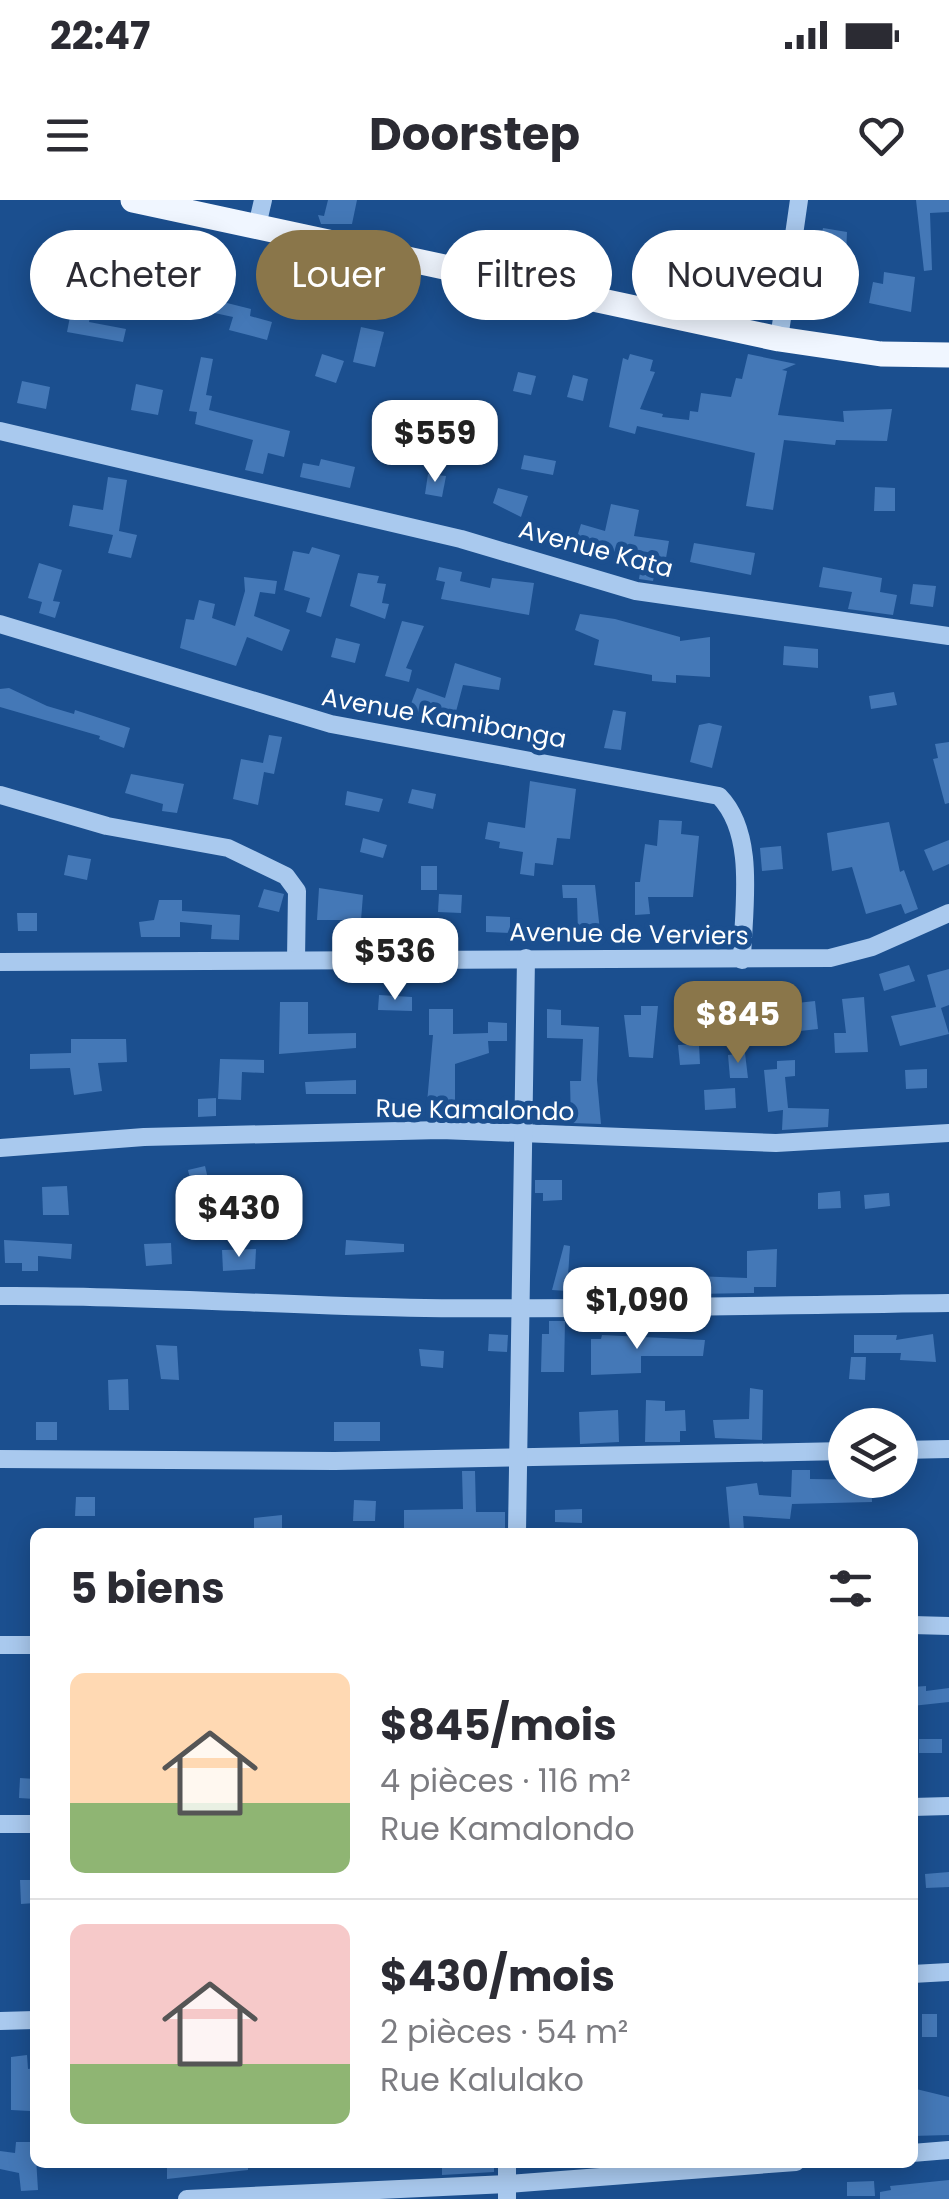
<!DOCTYPE html>
<html lang="fr">
<head>
<meta charset="utf-8">
<style>
	:root { --surface:#fff; --page:#f7f7f7; --text:#2b2b33; --muted:#7c7c81; --line:#e1e1e2; --accent:#8a764a }
	body { margin:0; font-family:Poppins,sans-serif; background:var(--page); color:var(--text); height:100vh; display:flex; flex-direction:column; font-size:38px; white-space:nowrap }
	* { box-sizing:border-box; margin:0 }
	p { font-size:32px; color:var(--muted) }
	.icon { flex:none; width:55px; height:55px; fill:none; stroke:currentColor; stroke-width:2; stroke-linecap:round; stroke-linejoin:round }
	.map { position:relative; flex:1; overflow:hidden }
	.panel { position:absolute; left:30px; top:1328px; width:888px; height:640px; display:flex; flex-direction:column; background:var(--surface); border-radius:15px; box-shadow:0 5px 25px #0003 }
	.panel>* { flex:none }
	.banner { position:absolute; left:30px; top:30px; width:890px; height:90px; display:flex; gap:20px }
	.tools { position:absolute; left:828px; top:1208px; display:grid; gap:20px }
	.tools a { display:grid; place-items:center; width:90px; height:90px; border-radius:50%; background:var(--surface); box-shadow:0 5px 25px #0003; font-size:50px }
	.price { position:absolute; translate:-50% -85px; padding:0 22px; border-radius:20px; background:#fff; color:#222; font-size:32px; line-height:65px; filter:drop-shadow(0 2px 5px #0008) }
	.price::after { content:''; position:absolute; left:50%; top:60px; width:30px; height:22px; margin-left:-15px; background:inherit; clip-path:polygon(0 0,100% 0,50% 100%) }
	.price.current { background:var(--accent); color:#fff }
	ul { padding:0; list-style:none }
	li { display:flex; align-items:center; gap:30px; height:250px; padding:0 40px }
	li+li { border-top:2px solid var(--line) }
	li span { display:grid; place-items:center; flex:none; width:280px; height:200px; border-radius:15px; color:#555 }
	li>.icon { margin-inline-start:auto }
	span .icon { width:120px; height:120px; fill:#fffc; stroke-width:1 }
	li b { font-size:42px }
	h2 { display:flex; justify-content:space-between; align-items:center; height:120px; padding:0 40px; font-size:42px }
	.tag { padding:0 35px; border-radius:45px; background:var(--surface); box-shadow:0 5px 25px #0003; font-size:35px; line-height:90px }
	.tag.current { background:var(--accent); color:#fff }
	.status { display:flex; justify-content:space-between; align-items:center; height:70px; padding:0 50px; background:var(--surface); direction:ltr }
	.status svg { height:28px; fill:currentColor }
	header { display:flex; justify-content:space-between; align-items:center; height:130px; padding:0 40px; background:var(--surface); font-size:45px; font-weight:700 }
	.map>svg:first-child { display:block }
</style>
</head>
<body>
<div class="status"><b>22:47</b><svg viewBox="0 0 49 12"><path d="M0 12V9h3v3zM5 12V6h3v6zM10 12V3h3v9zM15 12V0h3v12zM26 1h20v11H26zM47 4h2v5h-2z"/></svg></div>
<header><svg class="icon" aria-label="menu" viewBox="0 0 24 24"><path d="M4 6h16M4 12h16M4 18h16"/></svg>Doorstep<svg class="icon" aria-label="heart" viewBox="0 0 24 24"><path d="M12 20l-8-8c-3-5 5-10 8-4 3-6 11-1 8 4z"/></svg></header>
<div class="map">
<svg width="949" height="1999" viewBox="0 0 949 1999">
	<rect width="100%" height="100%" fill="#1b4f8f"/>
	<!-- building -->
	<g fill="#4478b7">
		<polygon points="328,0 357,0 352,24 321,24 318,15 324,16"/>
		<polygon points="916,0 949,0 949,12 930,13 932,70 924,71"/>
		<polygon points="823,28 847,32 846,55 819,52"/>
		<polygon points="81,60 108,65 105,76 131,82 127,102 95,94 89,122 126,129 123,142 67,132"/>
		<polygon points="884,72 915,77 911,112 869,103 873,82 883,84"/>
		<polygon points="199,96 251,109 250,116 272,122 267,140 229,130 233,117 196,109"/>
		<polygon points="361,127 384,132 375,167 353,162"/>
		<polygon points="322,154 344,161 336,183 315,176"/>
		<polygon points="630,154 653,160 650,171 655,172 640,209 663,214 662,217 689,220 690,211 698,212 701,193 731,197 736,178 742,179 748,154 796,164 782,170 787,171 778,215 844,222 843,211 892,209 887,241 836,240 835,245 784,240 773,310 746,306 755,253 637,226 635,234 609,227 623,158 628,160"/>
		<polygon points="201,157 213,159 206,195 212,196 209,210 290,231 284,257 268,253 263,274 245,270 253,240 195,224 197,212 189,211"/>
		<polygon points="518,172 536,176 531,195 513,191"/>
		<polygon points="573,175 588,179 583,201 567,197"/>
		<polygon points="22,181 50,187 46,209 17,203"/>
		<polygon points="136,184 163,190 158,215 131,210"/>
		<polygon points="524,255 556,261 553,275 521,269"/>
		<polygon points="321,259 355,267 350,288 300,277 303,263 319,266"/>
		<polygon points="428,274 446,276 442,297 425,294"/>
		<polygon points="108,277 127,280 119,331 137,335 131,358 108,353 113,335 69,326 73,305 103,310"/>
		<polygon points="875,287 895,288 895,311 874,311"/>
		<polygon points="498,288 528,296 521,317 493,303"/>
		<polygon points="611,304 639,310 634,336 669,341 666,358 658,356 653,381 639,379 643,355 574,347 581,324 605,331"/>
		<polygon points="694,343 755,353 751,375 690,362"/>
		<polygon points="312,347 340,355 321,417 306,412 310,398 284,390 293,351 309,354"/>
		<polygon points="39,363 62,370 53,401 60,402 55,418 39,413 42,402 28,398"/>
		<polygon points="439,367 462,372 460,381 490,388 492,378 534,383 529,415 441,399 445,382 436,380"/>
		<polygon points="823,367 882,378 880,392 897,395 893,415 848,409 852,392 819,387"/>
		<polygon points="358,373 379,376 377,383 386,384 382,403 389,404 385,419 350,406"/>
		<polygon points="244,377 277,381 275,394 260,392 254,416 290,430 282,451 247,437 236,466 180,448 186,419 194,420 199,400 215,404 212,418 235,426 245,391"/>
		<polygon points="913,384 936,386 933,407 910,404"/>
		<polygon points="580,414 615,419 680,437 680,441 710,437 710,477 676,475 676,483 652,481 652,475 594,465 599,440 575,430"/>
		<polygon points="402,421 424,426 406,468 412,470 409,482 385,476"/>
		<polygon points="336,438 360,444 355,463 331,457"/>
		<polygon points="784,446 818,449 818,468 783,465"/>
		<polygon points="455,463 501,478 499,490 463,485 453,523 407,514 417,488 445,498"/>
		<polygon points="9,488 47,506 74,514 75,510 130,528 124,548 99,539 100,536 0,507 0,489"/>
		<polygon points="894,492 897,505 871,509 869,496"/>
		<polygon points="613,510 626,512 621,550 604,548"/>
		<polygon points="709,523 722,526 712,568 690,562 699,525"/>
		<polygon points="269,535 282,537 274,574 264,572 258,605 233,599 241,559 263,563"/>
		<polygon points="949,542 949,603 945,604 933,559 938,558 935,544"/>
		<polygon points="131,574 184,584 177,613 162,611 163,604 125,593"/>
		<polygon points="530,581 576,589 570,639 557,638 553,665 535,663 534,676 520,674 523,652 499,648 500,642 485,639 488,622 525,628"/>
		<polygon points="412,589 436,594 433,609 408,603"/>
		<polygon points="347,591 383,599 379,612 345,605"/>
		<polygon points="659,620 682,621 681,634 699,636 693,697 648,697 650,714 635,715 635,682 640,682 645,644 657,646"/>
		<polygon points="889,622 900,672 904,670 918,709 905,714 901,704 866,714 852,667 832,671 827,633"/>
		<polygon points="363,638 387,645 383,658 360,652"/>
		<polygon points="949,640 949,664 933,671 924,650"/>
		<polygon points="781,646 783,669 762,671 760,648"/>
		<polygon points="68,655 91,659 87,680 64,675"/>
		<rect x="421" y="666" width="16" height="24"/>
		<polygon points="562,685 595,685 600,731 578,732 577,698 563,698"/>
		<polygon points="319,688 363,695 361,720 317,720"/>
		<polygon points="264,689 284,694 279,712 258,707"/>
		<polygon points="439,694 462,695 461,713 438,712"/>
		<polygon points="159,700 182,700 182,711 240,715 239,740 211,739 212,725 180,722 180,737 141,737 139,722 154,720"/>
		<polygon points="17,713 37,713 37,731 18,731"/>
		<polygon points="486,716 510,717 510,733 486,732"/>
		<polygon points="909,765 915,781 884,791 879,774"/>
		<polygon points="949,769 949,805 941,808 949,834 900,846 891,816 936,807 927,775"/>
		<polygon points="379,795 412,797 412,811 378,810"/>
		<polygon points="864,797 868,852 835,853 834,833 846,833 842,799"/>
		<polygon points="815,801 818,829 800,831 797,803"/>
		<polygon points="280,802 308,802 308,834 356,833 356,848 279,854"/>
		<polygon points="641,806 658,806 653,858 629,857 624,815 641,815"/>
		<polygon points="429,809 453,809 453,834 488,833 488,822 507,823 507,841 488,841 489,853 455,864 455,903 427,903 433,835 429,835"/>
		<polygon points="547,809 561,810 561,825 599,827 597,880 601,924 571,923 570,881 581,881 583,839 547,838"/>
		<polygon points="71,839 126,839 127,862 98,863 102,891 74,895 70,868 30,869 30,854 71,853"/>
		<polygon points="699,844 700,864 680,865 678,845"/>
		<polygon points="745,853 748,878 730,878 728,855"/>
		<polygon points="220,859 264,860 264,873 242,872 241,900 218,899"/>
		<polygon points="795,860 795,876 785,877 788,908 829,909 828,927 782,930 783,910 768,912 764,870 777,869 777,861"/>
		<polygon points="927,869 927,888 906,889 905,870"/>
		<polygon points="356,880 356,894 306,894 305,882"/>
		<polygon points="735,888 736,908 705,910 704,890"/>
		<polygon points="216,898 216,916 198,917 198,899"/>
		<polygon points="205,966 217,1017 199,1018 188,970"/>
		<polygon points="535,980 562,980 562,1000 543,1001 543,993 535,993"/>
		<polygon points="67,986 69,1015 43,1015 42,987"/>
		<polygon points="840,991 841,1008 818,1009 818,993"/>
		<polygon points="889,993 890,1006 865,1009 864,995"/>
		<polygon points="4,1040 72,1044 71,1059 38,1056 38,1071 22,1071 22,1063 5,1063"/>
		<polygon points="346,1040 404,1044 404,1052 345,1055"/>
		<polygon points="171,1043 172,1064 146,1066 144,1044"/>
		<polygon points="564,1045 570,1046 567,1091 552,1090"/>
		<polygon points="256,1049 255,1069 223,1071 222,1050"/>
		<polygon points="777,1049 776,1087 754,1087 754,1093 693,1094 693,1076 747,1078 747,1051"/>
		<polygon points="619,1068 637,1069 636,1078 670,1081 669,1092 618,1090"/>
		<polygon points="549,1121 565,1121 564,1172 541,1172 542,1134 549,1134"/>
		<polygon points="489,1134 508,1135 507,1152 488,1151"/>
		<polygon points="933,1134 936,1162 900,1160 901,1153 854,1153 854,1135 897,1135 896,1140"/>
		<polygon points="602,1135 705,1140 703,1156 641,1156 641,1173 591,1175 591,1139 601,1139"/>
		<polygon points="156,1145 177,1146 179,1180 161,1179"/>
		<polygon points="419,1149 444,1151 443,1168 421,1166"/>
		<polygon points="851,1157 866,1157 865,1180 849,1179"/>
		<polygon points="128,1179 129,1210 109,1210 108,1180"/>
		<polygon points="750,1188 763,1190 762,1240 715,1238 713,1220 749,1219"/>
		<polygon points="665,1201 665,1211 685,1210 686,1231 680,1231 680,1242 645,1242 646,1200"/>
		<polygon points="618,1210 619,1242 580,1244 579,1212"/>
		<rect x="36" y="1222" width="21" height="18"/>
		<rect x="334" y="1222" width="46" height="19"/>
		<polygon points="792,1270 810,1270 810,1279 871,1280 872,1302 792,1304 790,1319 743,1316 744,1330 730,1331 726,1287 757,1283 759,1295 791,1297"/>
		<polygon points="462,1271 475,1271 476,1312 505,1312 505,1332 429,1328 429,1332 404,1332 404,1310 463,1309"/>
		<polygon points="76,1297 95,1297 95,1316 75,1316"/>
		<polygon points="354,1300 376,1301 375,1321 353,1321"/>
		<polygon points="582,1309 582,1323 555,1322 555,1310"/>
		<polygon points="282,1315 282,1332 254,1332 254,1318"/>
		<polygon points="926,1486 926,1491 949,1488 949,1502 912,1506 912,1487"/>
		<rect x="919" y="1539" width="23" height="14"/>
		<polygon points="20,1578 35,1579 35,1599 19,1598"/>
		<polygon points="949,1672 949,1687 926,1688 925,1674"/>
		<polygon points="20,1680 35,1680 35,1703 21,1704"/>
		<rect x="922" y="1814" width="15" height="23"/>
		<polygon points="27,1855 28,1869 35,1868 30,1911 11,1910 11,1857"/>
		<polygon points="912,1888 949,1897 949,1935 912,1936"/>
		<polygon points="16,1942 35,1942 38,1990 21,1991 19,1973 0,1969 0,1951 15,1953"/>
		<polygon points="167,1962 248,1962 248,1970 167,1979"/>
		<polygon points="442,1962 494,1962 494,1972 442,1975"/>
		<polygon points="949,1980 949,1999 880,1999 880,1992 891,1990 890,1986"/>
		<polygon points="874,1981 875,1996 847,1996 847,1982"/>
	</g>
	<g fill="none" stroke-linecap="round" stroke-linejoin="round">
		<!-- minor -->
		<g stroke="#a9c9ee" stroke-width="18">
			<polyline points="257,26 263,0"/>
			<polyline points="779,139 799,0"/>
			<polyline points="0,231 461,339 636,391 949,436"/>
			<path d="M0 424 331 524 719 596C757 635 743 709 742 760"/>
			<polyline points="0,595 107,626 228,648 286,676 297,691 296,760"/>
			<polyline points="0,762 830,758 872,747 949,713"/>
			<polyline points="0,948 144,937 441,930 776,943 949,933"/>
			<path d="M0 1096C142 1095 283 1106 425 1108 600 1110 774 1105 949 1103"/>
			<polyline points="900,1250 949,1249"/>
			<polyline points="0,1259 335,1261 845,1251"/>
			<polyline points="517,1332 526,758"/>
			<polyline points="912,1425 949,1426"/>
			<polyline points="0,1445 35,1445"/>
			<polyline points="912,1607 949,1606"/>
			<polyline points="0,1624 35,1624"/>
			<polyline points="912,1774 949,1772"/>
			<polyline points="0,1821 35,1820"/>
			<polyline points="912,1953 949,1950"/>
			<polyline points="187,1999 507,1984 796,1962"/>
			<polyline points="507,1999 507,1962"/>
		</g>
		<!-- major -->
		<polyline stroke="#f0f6ff" stroke-width="25" points="133,0 779,139 881,154 949,155"/>
	</g>
	<g text-anchor="middle" dominant-baseline="central" stroke-width="10" stroke-linejoin="round" paint-order="stroke">
		<!-- street labels -->
		<g font-size="25" fill="#fff" stroke="#1b4f8f">
			<text transform="translate(596 349) rotate(15)">Avenue Kata</text>
			<text transform="translate(444 518) rotate(10)">Avenue Kamibanga</text>
			<text transform="translate(629 734) rotate(1)">Avenue de Verviers</text>
			<text transform="translate(475 910) rotate(1)">Rue Kamalondo</text>
		</g>
	</g>
</svg>
<div class="tools">
<a><svg class="icon" aria-label="layers" viewBox="0 0 24 24"><path d="M12 4l9 5-9 5-9-5zM3 14l9 5 9-5"/></svg></a>
</div>
<b class="price" style="left:435px;top:285px">$559</b>
<b class="price" style="left:395px;top:803px">$536</b>
<b class="price current" style="left:738px;top:866px">$845</b>
<b class="price" style="left:239px;top:1060px">$430</b>
<b class="price" style="left:637px;top:1152px">$1,090</b>
<div class="banner">
<a class="tag">Acheter</a>
<a class="tag current">Louer</a>
<a class="tag">Filtres</a>
<a class="tag">Nouveau</a>
</div>
<section class="panel">
<h2>5 biens<svg class="icon" aria-label="filters" viewBox="0 0 24 24"><path d="M4 7h16M4 17h16"/><circle cx="9" cy="7" r="2"/><circle cx="15" cy="17" r="2"/></svg></h2>
<ul>
<li><span style="background:linear-gradient(#ffd9b3 65%,#8fb573 0)"><svg class="icon" aria-label="home" viewBox="0 0 24 24"><path d="M3 11l9-7 9 7M6 9v11h12V9"/></svg></span><div><b>$845/mois</b><p>4 pièces · 116 m²</p><p>Rue Kamalondo</p></div></li>
<li><span style="background:linear-gradient(#f6c9c9 70%,#8fb573 0)"><svg class="icon" aria-label="home" viewBox="0 0 24 24"><path d="M3 11l9-7 9 7M6 9v11h12V9"/></svg></span><div><b>$430/mois</b><p>2 pièces · 54 m²</p><p>Rue Kalulako</p></div></li>
</ul>
</section>
</div>
</body>
</html>
